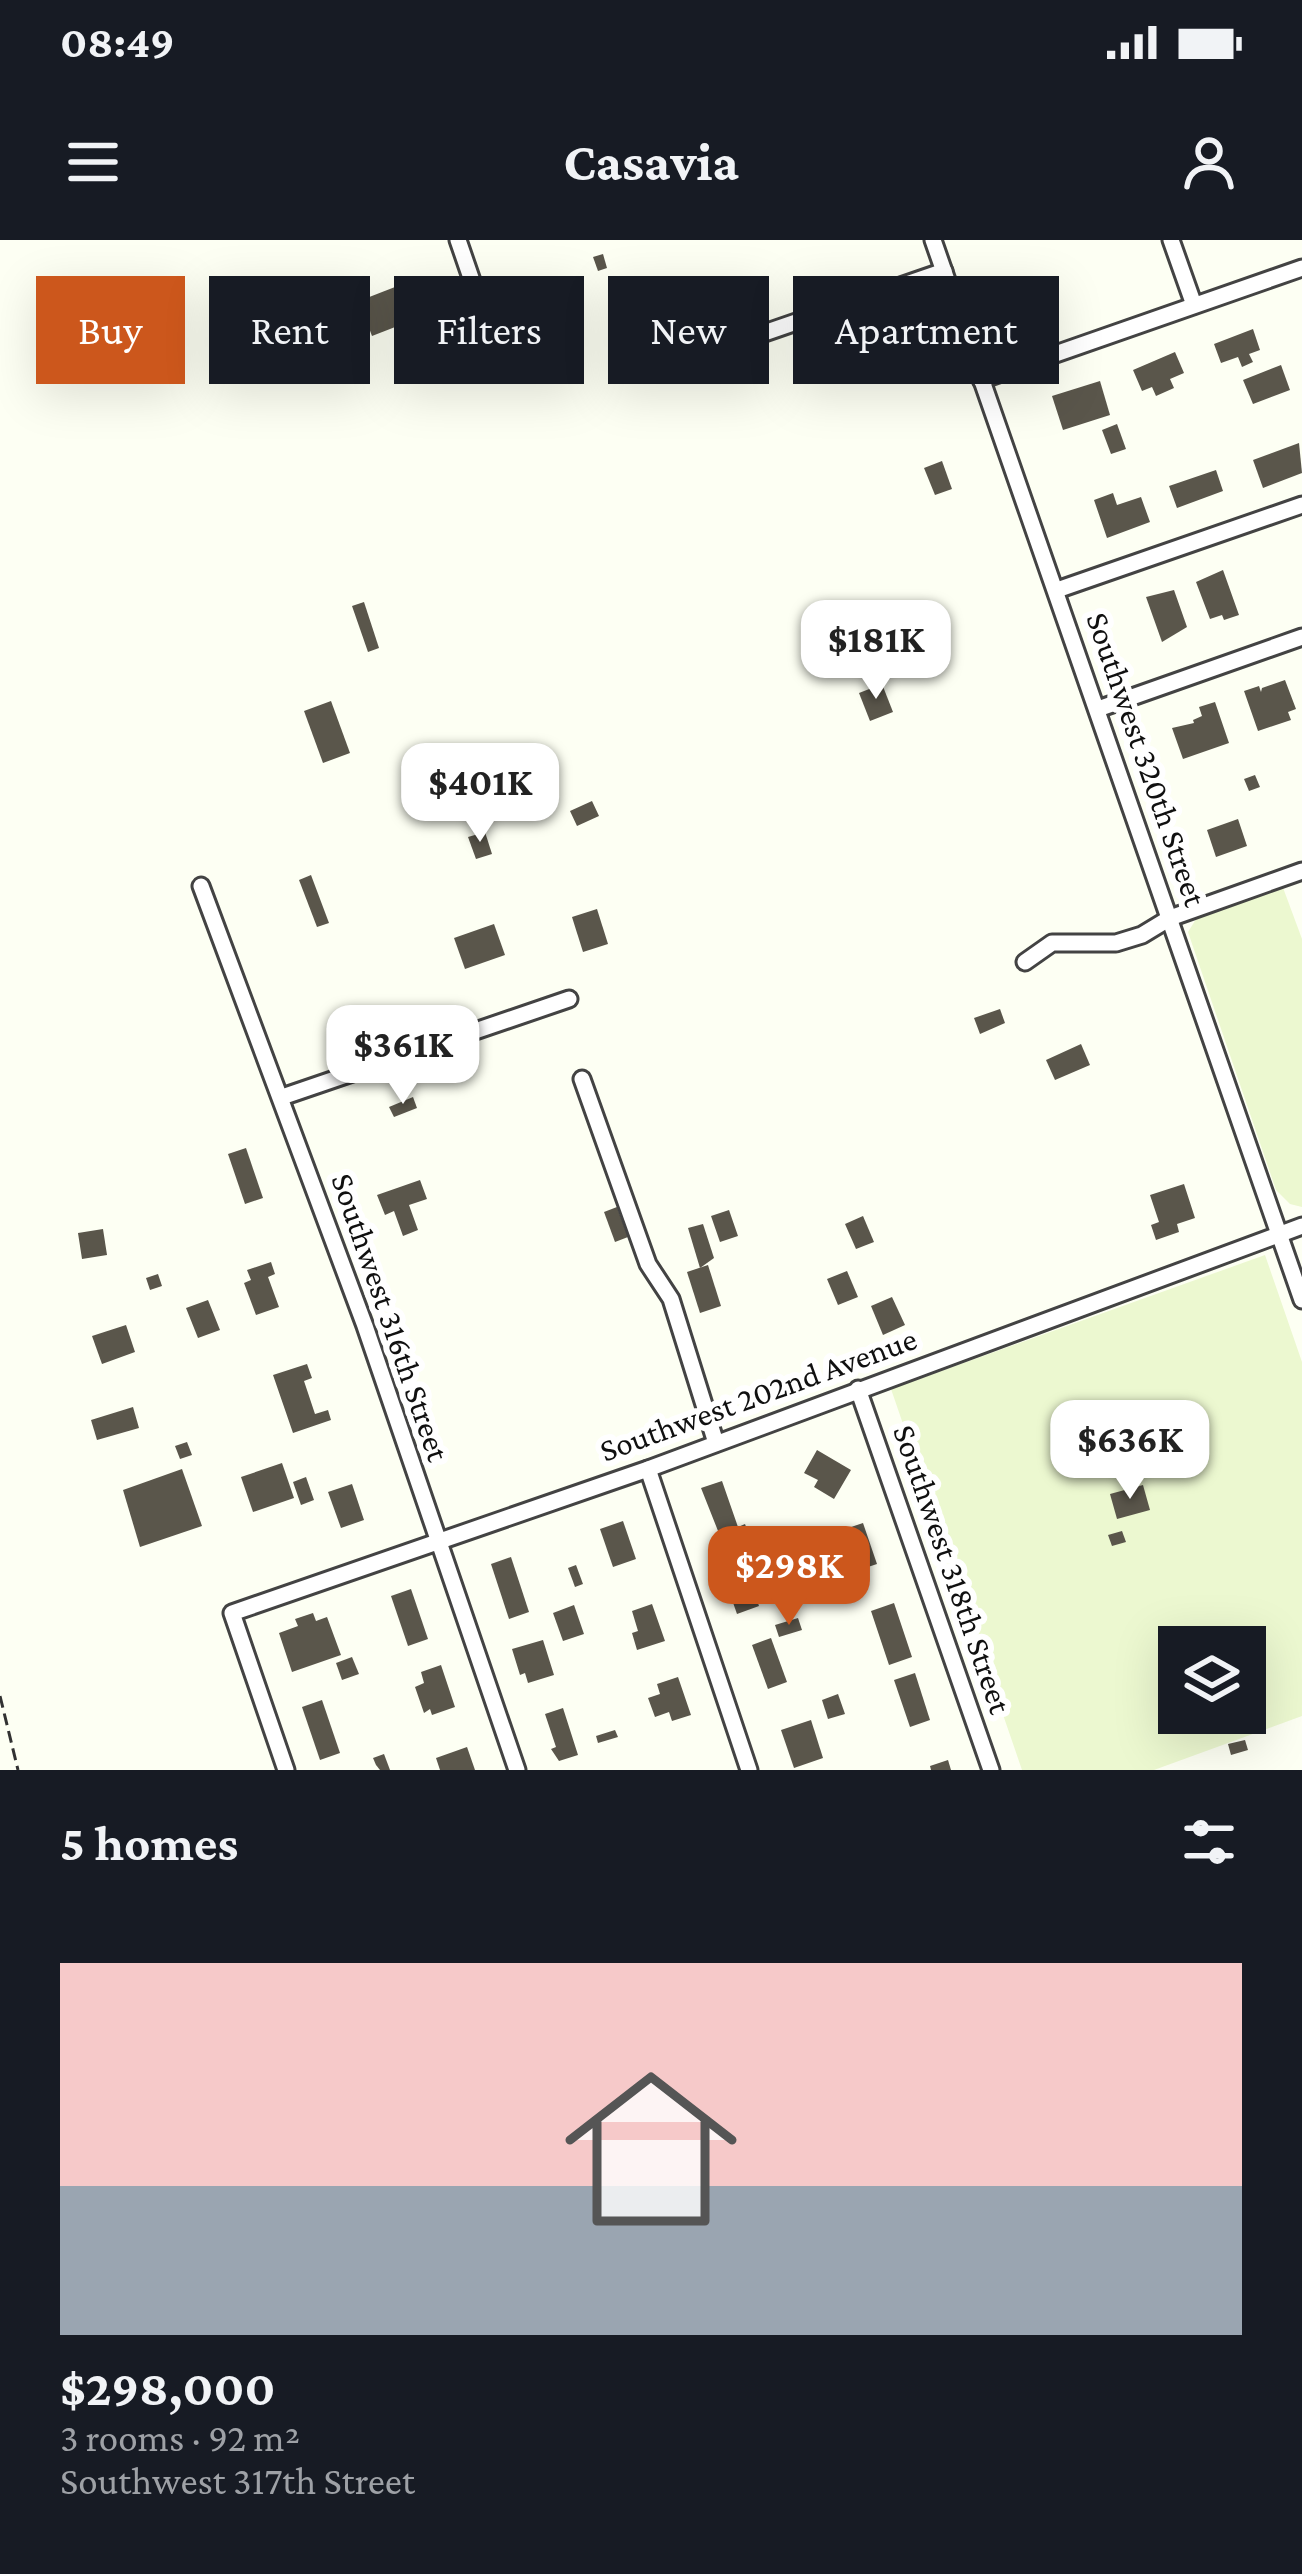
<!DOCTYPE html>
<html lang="en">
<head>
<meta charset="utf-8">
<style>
	:root { --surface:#171b24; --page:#20242c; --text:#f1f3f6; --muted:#9ea1a6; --accent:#cc571c }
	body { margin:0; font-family:"Crimson Pro",serif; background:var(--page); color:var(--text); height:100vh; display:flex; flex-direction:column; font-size:45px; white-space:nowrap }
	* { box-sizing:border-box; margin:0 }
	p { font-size:39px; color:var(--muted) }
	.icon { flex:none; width:66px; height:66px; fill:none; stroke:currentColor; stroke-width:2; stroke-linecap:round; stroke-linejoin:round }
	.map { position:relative; height:1530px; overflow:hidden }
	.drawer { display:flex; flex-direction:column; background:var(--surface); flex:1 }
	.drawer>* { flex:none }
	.guide { position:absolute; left:36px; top:36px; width:1230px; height:108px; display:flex; gap:24px }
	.controls { position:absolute; left:1158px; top:1386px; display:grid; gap:24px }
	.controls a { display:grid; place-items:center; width:108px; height:108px; border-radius:0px; background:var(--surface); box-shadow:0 12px 48px #0002; font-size:60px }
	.price { position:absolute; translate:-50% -102px; padding:0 27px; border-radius:24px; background:#fff; color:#222; font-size:39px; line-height:78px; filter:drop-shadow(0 3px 6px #0008) }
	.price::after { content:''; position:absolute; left:50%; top:72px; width:36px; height:27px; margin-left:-18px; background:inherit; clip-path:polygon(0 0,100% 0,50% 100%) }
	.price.on { background:var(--accent); color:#fff }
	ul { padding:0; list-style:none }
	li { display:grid; align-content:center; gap:24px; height:636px; padding:0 60px }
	li span { display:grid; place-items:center; height:372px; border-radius:0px; color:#555 }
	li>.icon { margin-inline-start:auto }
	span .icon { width:216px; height:216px; fill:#fffc; stroke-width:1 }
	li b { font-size:51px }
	h2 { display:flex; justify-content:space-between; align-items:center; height:144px; padding:0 60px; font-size:51px }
	.pill { padding:0 42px; border-radius:0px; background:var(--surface); box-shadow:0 12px 48px #0002; font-size:42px; line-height:108px }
	.pill.on { background:var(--accent); color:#fff }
	.status { display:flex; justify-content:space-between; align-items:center; height:84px; padding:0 60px; background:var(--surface); direction:ltr }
	.status svg { height:33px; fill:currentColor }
	header { display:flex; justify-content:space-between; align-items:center; height:156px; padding:0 60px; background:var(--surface); font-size:54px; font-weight:700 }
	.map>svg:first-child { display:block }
</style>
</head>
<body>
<div class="status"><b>08:49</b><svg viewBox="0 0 49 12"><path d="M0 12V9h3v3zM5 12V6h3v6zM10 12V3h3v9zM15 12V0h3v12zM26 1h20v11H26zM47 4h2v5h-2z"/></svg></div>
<header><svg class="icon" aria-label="menu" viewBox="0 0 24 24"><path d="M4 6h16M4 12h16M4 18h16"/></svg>Casavia<svg class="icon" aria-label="person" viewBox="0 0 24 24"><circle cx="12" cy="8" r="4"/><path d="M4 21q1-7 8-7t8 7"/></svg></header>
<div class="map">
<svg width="1302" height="1530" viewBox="0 0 1302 1530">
	<rect width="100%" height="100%" fill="#fdfff3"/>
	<!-- farmland -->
	<g fill="#ecf8d0" fill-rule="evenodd">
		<polygon points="1282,645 1302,699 1302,967 1290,964 1276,950 1188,692 1198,676"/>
		<path d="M1265 1015 1302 1122V1476L1154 1530H1022L891 1149ZM1179 1407H1245V1473H1179Z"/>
	</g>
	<!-- building -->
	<g fill="#5a564b">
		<polygon points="603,14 607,28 598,31 593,17"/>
		<polygon points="342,40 357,83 333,91 318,48"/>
		<polygon points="395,47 408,82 372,96 359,61"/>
		<polygon points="721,69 729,90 705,99 697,78"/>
		<polygon points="1253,89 1260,110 1249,114 1253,122 1242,127 1238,117 1221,123 1214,104"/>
		<polygon points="1175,112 1184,133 1170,139 1174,148 1156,156 1152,147 1142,151 1133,130"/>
		<polygon points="1281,125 1290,150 1253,164 1243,140"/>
		<polygon points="1100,141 1110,175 1063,190 1052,156"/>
		<polygon points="1117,184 1126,209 1111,214 1102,190"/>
		<polygon points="1299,203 1302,233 1263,248 1253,220"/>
		<polygon points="942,221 952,249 935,255 924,228"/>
		<polygon points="1216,230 1223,251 1177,268 1169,246"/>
		<polygon points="1113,253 1117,265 1141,257 1150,282 1107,298 1094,260"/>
		<polygon points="1223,330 1239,375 1224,380 1222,375 1210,379 1196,342"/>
		<polygon points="1174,350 1187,387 1162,402 1146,357"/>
		<polygon points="364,362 379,408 368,412 352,366"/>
		<polygon points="1285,440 1296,469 1288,472 1291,480 1258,491 1244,451 1259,446 1261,452 1262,448"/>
		<polygon points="882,444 893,472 870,481 859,453"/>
		<polygon points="331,461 350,513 323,523 304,471"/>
		<polygon points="1215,462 1229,503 1183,519 1172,488 1194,483 1193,480 1202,476 1199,467"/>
		<polygon points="1255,535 1260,547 1249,551 1244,539"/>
		<polygon points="592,561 599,576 577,586 570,571"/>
		<polygon points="1238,579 1247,606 1216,617 1207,590"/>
		<polygon points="485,592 492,614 476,619 468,597"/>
		<polygon points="311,635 329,683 317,687 299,640"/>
		<polygon points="597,669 608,704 583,712 572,677"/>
		<polygon points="494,684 505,715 465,729 454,698"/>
		<polygon points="1000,769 1005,783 980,794 974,778"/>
		<polygon points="1081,804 1090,825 1055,840 1046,820"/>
		<polygon points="413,857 417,868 394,877 389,867"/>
		<polygon points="246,908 263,958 245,964 228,914"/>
		<polygon points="420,940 427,959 409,965 418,990 403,996 394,971 385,975 377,955"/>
		<polygon points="1184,944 1195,978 1177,984 1179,992 1156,1000 1151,985 1159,982 1150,955"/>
		<polygon points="617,967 628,997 615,1002 604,972"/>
		<polygon points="729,970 738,996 720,1002 711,976"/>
		<polygon points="863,976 874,1002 856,1009 845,984"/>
		<polygon points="703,984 714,1018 700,1028 688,988"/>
		<polygon points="103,989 107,1015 82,1019 78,993"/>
		<polygon points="271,1022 275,1034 268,1037 279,1067 256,1075 244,1043 251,1040 247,1030"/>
		<polygon points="708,1025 721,1066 700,1073 687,1032"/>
		<polygon points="847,1031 858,1057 838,1065 827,1039"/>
		<polygon points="158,1034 162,1046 150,1050 146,1038"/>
		<polygon points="892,1057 905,1085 883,1095 871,1066"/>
		<polygon points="208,1060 220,1090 198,1098 186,1068"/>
		<polygon points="126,1085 135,1112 102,1124 92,1096"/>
		<polygon points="307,1124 312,1138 304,1141 315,1174 328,1170 331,1180 293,1193 273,1135"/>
		<polygon points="133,1167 139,1188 97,1200 91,1180"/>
		<polygon points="187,1202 192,1215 180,1219 175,1206"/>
		<polygon points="817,1210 851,1230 834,1259 814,1247 818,1240 804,1233"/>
		<polygon points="282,1223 294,1258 253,1272 241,1237"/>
		<polygon points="182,1229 202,1286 140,1307 123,1250"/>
		<polygon points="306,1237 314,1260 301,1265 293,1242"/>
		<polygon points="722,1241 738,1287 745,1284 748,1292 722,1301 701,1248"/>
		<polygon points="352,1244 364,1280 341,1288 328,1252"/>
		<polygon points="1143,1245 1150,1270 1117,1279 1110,1254"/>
		<polygon points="623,1281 636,1319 613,1327 600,1289"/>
		<polygon points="863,1283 877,1324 856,1331 850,1314 843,1316 837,1299 844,1296 842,1290"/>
		<polygon points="1122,1291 1126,1302 1112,1306 1108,1295"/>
		<polygon points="511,1317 529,1372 509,1379 491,1324"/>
		<polygon points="576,1325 583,1344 575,1347 568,1328"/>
		<polygon points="816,1325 831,1355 818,1360 804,1330"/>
		<polygon points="745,1326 759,1366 737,1374 723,1334"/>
		<polygon points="796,1344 802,1362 793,1365 787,1347"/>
		<polygon points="411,1349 428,1399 408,1406 391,1356"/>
		<polygon points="894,1363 912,1417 889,1425 871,1371"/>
		<polygon points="652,1364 665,1401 637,1410 632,1393 638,1391 632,1371"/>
		<polygon points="574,1365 584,1394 563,1401 553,1373"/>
		<polygon points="313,1373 316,1381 327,1377 341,1415 292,1432 279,1393 298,1386 295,1379"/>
		<polygon points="798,1378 802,1390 779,1397 775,1385"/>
		<polygon points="771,1398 787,1442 768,1449 752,1405"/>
		<polygon points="543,1400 554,1435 528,1443 525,1433 520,1435 512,1409"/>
		<polygon points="352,1417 359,1434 342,1440 336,1423"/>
		<polygon points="441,1425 455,1467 432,1475 430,1469 424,1473 415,1447 424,1443 421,1432"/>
		<polygon points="915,1433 930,1480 910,1487 894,1440"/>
		<polygon points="678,1437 691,1475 672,1481 669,1472 655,1477 648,1458 660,1454 657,1444"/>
		<polygon points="838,1454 845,1474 828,1479 822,1460"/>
		<polygon points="322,1460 340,1513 320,1520 302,1467"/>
		<polygon points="563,1468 578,1515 559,1521 551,1509 556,1507 545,1474"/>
		<polygon points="811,1480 823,1518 794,1528 781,1490"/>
		<polygon points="615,1490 618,1497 598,1503 596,1496"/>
		<polygon points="1245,1500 1248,1510 1231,1515 1228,1504"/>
		<polygon points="467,1507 475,1530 440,1530 436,1518"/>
		<polygon points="384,1514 390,1530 380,1530 376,1525 373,1518"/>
		<polygon points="948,1520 951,1530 931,1530 930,1526"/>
	</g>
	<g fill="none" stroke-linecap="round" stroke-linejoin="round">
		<!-- minor casing -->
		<g stroke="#434343" stroke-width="21">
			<g id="minor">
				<polyline points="458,0 480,64"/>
				<polyline points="933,0 1302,1060"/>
				<polyline points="1171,0 1194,65"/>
				<polyline points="715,110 944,31"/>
				<polyline points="981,140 1302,28"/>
				<polyline points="1057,350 1302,265"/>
				<polyline points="1098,469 1302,397"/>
				<polyline points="201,646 365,1086 517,1530"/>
				<polyline points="1025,722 1052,703 1116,703 1142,695 1170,678 1302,631"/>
				<polyline points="582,839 648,1024 671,1059 716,1203"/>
				<polyline points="282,857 569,759"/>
				<polyline points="858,1149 991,1530"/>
				<polyline points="648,1229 749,1530"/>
				<polyline points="286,1530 232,1373 648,1229 1302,986"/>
			</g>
		</g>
		<!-- path -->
		<polyline stroke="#323232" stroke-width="3" stroke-dasharray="12 6" stroke-linecap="butt" points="0,1456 18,1530"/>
		<!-- minor -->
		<use href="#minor" stroke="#fff" stroke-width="15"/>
	</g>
	<g text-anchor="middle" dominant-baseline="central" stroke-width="12" stroke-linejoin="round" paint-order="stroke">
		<!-- street labels -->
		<g font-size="33" fill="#101010" stroke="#fff">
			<text transform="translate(1147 519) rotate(71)">Southwest 320th Street</text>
			<text transform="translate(391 1077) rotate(71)">Southwest 316th Street</text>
			<text transform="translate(758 1154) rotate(-20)">Southwest 202nd Avenue</text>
			<text transform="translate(953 1329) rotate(71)">Southwest 318th Street</text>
		</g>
	</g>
</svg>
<div class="controls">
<a><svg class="icon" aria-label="layers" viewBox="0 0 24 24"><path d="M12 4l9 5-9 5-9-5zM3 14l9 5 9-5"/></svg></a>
</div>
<b class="price" style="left:876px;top:462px">$181K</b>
<b class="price" style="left:480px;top:605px">$401K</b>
<b class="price" style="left:403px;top:867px">$361K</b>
<b class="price" style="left:1130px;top:1262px">$636K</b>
<b class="price on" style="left:789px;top:1388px">$298K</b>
<div class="guide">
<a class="pill on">Buy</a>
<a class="pill">Rent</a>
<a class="pill">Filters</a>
<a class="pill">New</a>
<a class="pill">Apartment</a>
</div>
</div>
<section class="drawer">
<h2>5 homes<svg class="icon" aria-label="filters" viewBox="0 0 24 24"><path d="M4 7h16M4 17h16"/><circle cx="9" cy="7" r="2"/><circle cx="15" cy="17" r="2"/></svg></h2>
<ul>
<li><span style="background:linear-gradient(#f6c9c9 60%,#9aa5b1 0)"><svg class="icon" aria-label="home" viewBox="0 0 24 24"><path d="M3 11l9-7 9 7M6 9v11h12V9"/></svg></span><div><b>$298,000</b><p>3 rooms · 92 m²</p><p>Southwest 317th Street</p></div></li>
</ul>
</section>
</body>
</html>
